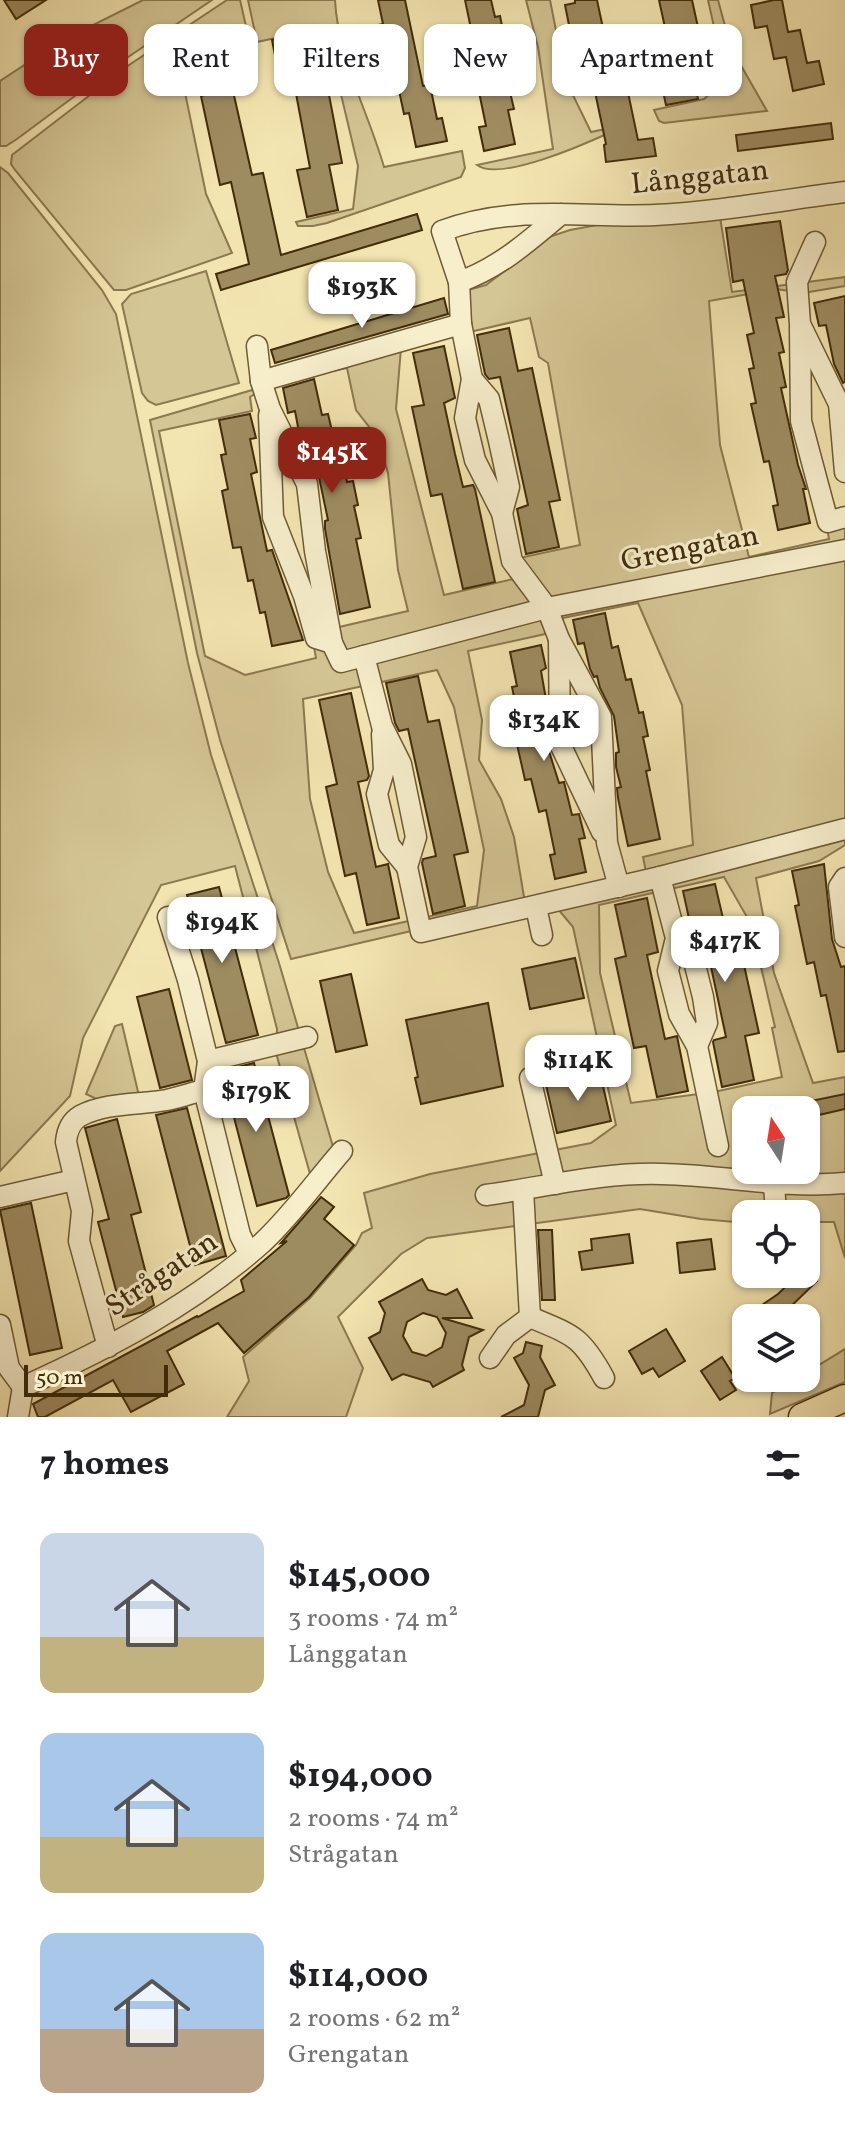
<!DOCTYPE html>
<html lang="en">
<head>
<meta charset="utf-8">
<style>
	:root { --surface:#fff; --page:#f2f2f2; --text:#202124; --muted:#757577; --accent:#8f2418 }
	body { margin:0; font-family:Vollkorn,serif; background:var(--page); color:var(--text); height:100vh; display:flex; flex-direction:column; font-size:30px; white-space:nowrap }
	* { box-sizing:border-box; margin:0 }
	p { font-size:26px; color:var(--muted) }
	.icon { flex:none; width:44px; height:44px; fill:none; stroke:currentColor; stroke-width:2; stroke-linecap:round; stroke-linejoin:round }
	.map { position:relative; height:1417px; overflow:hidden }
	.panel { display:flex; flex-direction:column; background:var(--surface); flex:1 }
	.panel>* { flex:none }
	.banner { position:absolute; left:24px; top:24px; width:798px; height:72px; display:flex; gap:16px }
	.needle { width:52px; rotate:348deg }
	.tools { position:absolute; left:732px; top:1096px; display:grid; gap:16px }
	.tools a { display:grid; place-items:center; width:88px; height:88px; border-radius:16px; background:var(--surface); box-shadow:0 2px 6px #0004; font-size:40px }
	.scale { position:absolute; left:24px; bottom:20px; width:144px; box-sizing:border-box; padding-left:8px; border:4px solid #422c0a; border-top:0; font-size:22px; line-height:28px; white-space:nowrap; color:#422c0a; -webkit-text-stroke:6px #f7eecc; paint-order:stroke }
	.price { position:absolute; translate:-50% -68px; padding:0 18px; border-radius:16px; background:#fff; color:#222; font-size:26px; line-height:52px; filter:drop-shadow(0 2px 4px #0008) }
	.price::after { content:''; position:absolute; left:50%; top:48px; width:24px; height:18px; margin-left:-12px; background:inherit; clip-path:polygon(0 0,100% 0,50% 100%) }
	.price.active { background:var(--accent); color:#fff }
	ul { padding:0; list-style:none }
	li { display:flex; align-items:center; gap:24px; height:200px; padding:0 40px }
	li span { display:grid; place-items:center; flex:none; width:224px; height:160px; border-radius:16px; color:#555 }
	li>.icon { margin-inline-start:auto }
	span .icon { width:96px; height:96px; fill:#fffc; stroke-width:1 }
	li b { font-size:34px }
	h2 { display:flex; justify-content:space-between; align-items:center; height:96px; padding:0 40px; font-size:34px }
	.pill { padding:0 28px; border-radius:16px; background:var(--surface); box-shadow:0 2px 6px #0004; font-size:28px; line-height:72px }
	.pill.active { background:var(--accent); color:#fff }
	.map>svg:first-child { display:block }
</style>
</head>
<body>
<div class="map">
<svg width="845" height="1417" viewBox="0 0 845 1417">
	<rect width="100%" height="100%" fill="#f3e5b1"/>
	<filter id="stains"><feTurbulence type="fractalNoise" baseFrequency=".0025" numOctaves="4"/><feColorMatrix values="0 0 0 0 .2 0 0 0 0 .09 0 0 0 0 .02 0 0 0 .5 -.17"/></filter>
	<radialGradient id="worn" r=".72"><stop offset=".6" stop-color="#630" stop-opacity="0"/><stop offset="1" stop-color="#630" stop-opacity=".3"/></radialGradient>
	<!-- green -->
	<g fill="#d5c695" stroke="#8c7950" stroke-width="2" fill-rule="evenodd">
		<polygon points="143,0 212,0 118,64 17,139 6,146 0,146 0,81 61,41"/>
		<polygon points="227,0 240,0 249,39 177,54 206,194 232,253 126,290 114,290 15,170 11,164 12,155 129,65"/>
		<path d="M248 0H335C338 59 368 111 384 167L462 151 465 168 461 177 327 223 313 226H298L296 222 353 209 358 166 325 27 257 42Z"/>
		<path d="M526 0H550L566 81 591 132 610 128 611 132C585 144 500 182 477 165L553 149 538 47Z"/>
		<polygon points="708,0 718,0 731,48 767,111 664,123 659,121 654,110 704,99 714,90 719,49"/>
		<polygon points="0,167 8,173 102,290 116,314 188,663 211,755 279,963 334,1150 312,1181 276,1053 277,1029 235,866 161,885 83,1038 70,1096 0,1171"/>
		<path d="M720 217 732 292 845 277V286L803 293 776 289 709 301 720 445 749 557 829 539 827 528 845 524V845L819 861 756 878 774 973 813 1083 845 1077V1258L834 1222H806V1214H746V1223L701 1219 640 1209 427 1238 401 1254 338 1317 363 1368 346 1417H227L249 1381 243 1357 310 1298 356 1245 362 1233 372 1228 364 1193 430 1174 591 1143 616 1125 573 927 558 909 523 905 291 959 220 740 197 653 150 420 467 327 468 290 486 285 549 237 570 230 597 225H642ZM530 318 539 357 548 363 580 545 519 558 513 579 444 595 396 409 401 348ZM347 368 356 410 377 437 388 473 398 570 408 611 335 628 314 647 316 658 245 675 205 656 159 431 252 411 250 397 273 383ZM638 603 682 705 693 845 643 857 646 872 525 903 514 837 501 799 479 760 482 720 468 651 545 634 558 619ZM437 670 454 707 484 850 477 906 354 933 328 872 310 799 303 699ZM724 877 751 924 775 1027 772 1028 782 1077 714 1092 631 1103 600 973 599 905ZM746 1110H806V1170H746Z"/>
		<polygon points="206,271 239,383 156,405 148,401 142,393 122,304 131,294"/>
		<polygon points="122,1024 139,1096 105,1103 86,1094 115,1026"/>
		<polygon points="845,1349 845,1382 770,1414 772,1393 797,1378 806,1378 806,1373"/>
	</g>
	<!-- building -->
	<g fill="#9e8c61" stroke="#422c0a" stroke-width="2" fill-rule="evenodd">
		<polygon points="4,0 46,0 16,19"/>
		<polygon points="378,0 405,0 423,86 430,85 437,119 442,118 447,141 416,147 409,113 404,114 397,81 390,82 378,25 383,24"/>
		<polygon points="465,0 491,0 495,17 500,16 512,74 506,75 514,109 508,110 515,144 484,151 479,127 486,126 479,92 484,91"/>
		<polygon points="575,0 597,0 611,66 622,64 638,140 653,138 656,156 606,162 604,145 606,144 591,73 579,75 565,5 575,3"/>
		<polygon points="659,0 692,0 703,50 688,53 698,99 666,105 656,59 671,55"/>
		<polygon points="774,0 782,0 788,32 800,30 807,63 819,61 824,84 793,91 786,57 774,59 767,26 755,28 751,5"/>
		<polygon points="304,33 313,76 325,74 342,163 329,165 338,210 307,217 297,170 310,168 294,83 281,85 272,40"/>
		<polygon points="235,43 245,88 233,91 252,175 263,173 281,255 417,214 422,230 221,290 216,274 249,264 231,182 220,185 201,96 212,93 203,49"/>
		<polygon points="831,123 833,139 738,151 736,135"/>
		<polygon points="780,221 788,270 786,274 775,276 784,317 776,318 784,352 779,353 786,387 781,388 798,465 806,489 803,489 810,523 778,530 773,506 778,505 769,461 764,462 751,404 756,403 749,369 754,368 747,335 754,333 743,280 733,282 726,228"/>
		<polygon points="845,296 845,382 843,383 834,364 826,325 819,326 814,303"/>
		<polygon points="444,298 448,314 275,363 271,350"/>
		<polygon points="509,328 518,371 532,368 560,500 549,502 559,547 526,554 517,509 528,505 500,377 489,379 485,374 477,335"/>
		<polygon points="444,346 455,398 444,403 455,454 463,487 473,485 475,489 495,582 463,589 442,494 431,496 412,407 424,405 413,353"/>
		<polygon points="314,379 322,415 328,414 336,448 340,447 347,482 353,481 358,505 354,506 361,538 356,539 370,607 340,614 325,529 325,521 328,520 319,477 309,459 306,444 301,443 295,411 288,413 283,388"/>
		<polygon points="250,414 256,438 250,439 257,472 251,474 267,551 272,550 303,640 272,646 265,612 260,613 253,580 248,581 241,547 233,548 222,491 228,489 221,455 226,454 219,420"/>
		<polygon points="605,613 612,648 618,646 626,680 631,679 639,713 643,712 648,736 643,737 650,770 646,771 660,839 628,846 618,798 617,788 621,787 616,767 616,753 619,752 614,716 600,688 597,676 594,677 590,669 584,643 578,644 573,620"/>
		<polygon points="541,645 546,668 541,671 547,705 542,706 547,745 559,783 564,782 572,815 579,814 585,838 579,839 586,872 555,879 550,855 555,854 546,810 539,812 531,779 525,780 512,722 519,721 512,687 517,686 510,652"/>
		<polygon points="418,676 428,722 439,720 468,852 454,855 465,906 433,914 422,863 423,859 436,856 408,729 399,731 395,723 386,683"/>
		<polygon points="351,693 369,776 367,780 358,782 376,867 388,864 399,918 367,925 356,873 345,876 326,787 337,784 319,700"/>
		<polygon points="824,864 832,939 841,967 845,966 845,1051 838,1052 826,995 821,996 814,962 807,964 795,906 799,905 792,871"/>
		<polygon points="715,884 725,927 735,924 759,1033 745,1036 754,1080 722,1087 713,1042 714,1040 726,1037 704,934 693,937 683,891"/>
		<polygon points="219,887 258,1035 226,1043 187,895"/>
		<polygon points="647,898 658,952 647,955 665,1039 677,1036 688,1091 657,1097 646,1046 634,1048 615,959 626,956 615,905"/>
		<polygon points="575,958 584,998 530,1009 522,969"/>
		<polygon points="351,974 367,1045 336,1052 320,981"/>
		<polygon points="169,989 192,1080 160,1088 137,997"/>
		<polygon points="488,1003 503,1086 421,1104 415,1078 418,1077 406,1020"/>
		<polygon points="254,1063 289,1195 286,1198 257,1206 222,1071"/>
		<polygon points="600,1073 611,1121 557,1133 546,1085"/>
		<polygon points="845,1094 845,1109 806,1118 806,1102"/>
		<polygon points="187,1108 226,1256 195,1265 156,1115"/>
		<polygon points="117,1119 141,1212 131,1215 154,1305 143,1312 123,1317 98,1222 109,1219 85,1128"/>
		<polygon points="321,1197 334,1207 324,1219 354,1245 309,1297 244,1353 218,1323 167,1351 184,1384 131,1412 113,1380 45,1417 38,1417 33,1404 197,1316 198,1317 244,1291 241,1280 287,1241 281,1243"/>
		<polygon points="31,1203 62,1348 30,1355 0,1210"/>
		<polygon points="538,1230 552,1230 555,1300 542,1300"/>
		<polygon points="629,1234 633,1263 582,1270 579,1252 592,1250 591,1239"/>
		<polygon points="711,1239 715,1269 680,1273 677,1243"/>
		<polygon points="806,1270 817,1281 779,1318 743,1318 778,1294 799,1274 806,1274"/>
		<path d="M422 1279 428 1290 446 1295 457 1289 472 1318H442L483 1330 469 1337 462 1365 464 1370 433 1387 430 1382 403 1374 392 1380 369 1338 380 1332 385 1313 379 1302ZM423 1313 437 1317 446 1333 442 1347 426 1356 412 1352 403 1336 407 1322Z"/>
		<polygon points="666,1329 685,1361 659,1377 653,1368 642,1374 629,1351"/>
		<polygon points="526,1342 542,1346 540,1357 555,1385 545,1390 538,1417 501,1417 524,1405 529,1385 514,1358 523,1353"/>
		<polygon points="722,1357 735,1378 730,1381 736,1390 720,1400 701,1371"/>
	</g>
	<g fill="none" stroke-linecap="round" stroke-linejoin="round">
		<!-- minor casing -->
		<g stroke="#6e5a34" stroke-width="23">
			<g id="minor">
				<path d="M561 214C529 241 499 268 459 282L442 231C515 204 580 218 655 215 718 212 782 200 845 192"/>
				<polyline points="815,242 797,282 800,324 839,404 845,472"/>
				<polyline points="459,282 461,324 472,379 465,418 475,460 502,513 512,561 547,608 559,639 601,717 607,843 619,887"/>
				<polyline points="800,328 801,421 828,522 845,517"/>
				<polyline points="257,346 261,381 270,409 307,484 315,551 332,643 341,662 547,608 845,550"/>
				<polyline points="472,379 489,399 499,441 509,487 502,513"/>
				<polyline points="261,381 461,324"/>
				<polyline points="269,415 273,517 304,596 316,638 332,643"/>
				<polyline points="559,641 560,744 602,832"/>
				<polyline points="364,656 382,726 401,764 416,837 407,867 421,932 660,877 845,829"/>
				<polyline points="382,734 384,770 377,794 389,845 407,867"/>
				<polyline points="660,877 676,938 668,971 679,1014 697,1046 718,1146"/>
				<polyline points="845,878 839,887 845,937"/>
				<polyline points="536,907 542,935"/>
				<polyline points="676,938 693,957 703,997 707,1023 697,1046"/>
				<polyline points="208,1061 307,1037"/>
				<polyline points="530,1078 555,1184"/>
				<polyline points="204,1090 240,1235 249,1253"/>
				<polyline points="774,1184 776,1214"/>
				<path d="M486 1195C545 1187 603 1172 662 1174 724 1175 783 1189 845 1183"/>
				<polyline points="0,1197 74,1180"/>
				<path d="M530 1317C573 1335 581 1336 604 1378"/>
				<polyline points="0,1325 9,1368 23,1387"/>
				<path d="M108 1347 79 1241 82 1211 66 1142C67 1131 70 1122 80 1116 107 1102 139 1105 167 1100 180 1097 192 1093 204 1090L208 1061 188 980 168 917"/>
				<polyline points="490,1358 506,1335 530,1317 523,1190"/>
				<path d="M18 1417 23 1387C109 1348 191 1306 262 1243 291 1216 316 1181 342 1151"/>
			</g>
		</g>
		<!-- major casing -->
		<g stroke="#422c0a" stroke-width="29">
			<polyline id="major" points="802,1417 845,1398"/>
		</g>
		<!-- minor -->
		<use href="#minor" stroke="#f7eecc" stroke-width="20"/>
		<!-- major -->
		<use href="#major" stroke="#f3e5b1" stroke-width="26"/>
	</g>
	<g text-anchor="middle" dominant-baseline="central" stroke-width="6" stroke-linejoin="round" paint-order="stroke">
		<!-- street labels -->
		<g font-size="30" fill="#422c0a" stroke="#f7eecc">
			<text transform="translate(700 178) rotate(-6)">Långgatan</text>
			<text transform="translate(690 549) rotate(-11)">Grengatan</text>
			<text transform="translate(162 1275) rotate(-34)">Strågatan</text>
		</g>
	</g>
	<rect width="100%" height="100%" filter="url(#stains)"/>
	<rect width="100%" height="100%" fill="url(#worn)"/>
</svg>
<div class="tools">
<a><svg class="needle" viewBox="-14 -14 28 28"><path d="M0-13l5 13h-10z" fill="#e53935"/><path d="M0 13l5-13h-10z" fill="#757577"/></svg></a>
<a><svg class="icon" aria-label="locate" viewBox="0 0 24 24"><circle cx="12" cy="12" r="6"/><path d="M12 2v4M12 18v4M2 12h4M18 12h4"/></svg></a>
<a><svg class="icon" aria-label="layers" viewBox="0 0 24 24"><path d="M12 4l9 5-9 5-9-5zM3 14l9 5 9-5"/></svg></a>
</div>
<div class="scale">50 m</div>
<b class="price" style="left:362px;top:330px">$193K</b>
<b class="price active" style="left:332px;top:495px">$145K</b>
<b class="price" style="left:544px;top:763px">$134K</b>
<b class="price" style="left:222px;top:965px">$194K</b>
<b class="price" style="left:725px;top:984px">$417K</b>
<b class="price" style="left:578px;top:1103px">$114K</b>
<b class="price" style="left:256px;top:1134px">$179K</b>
<div class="banner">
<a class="pill active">Buy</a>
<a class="pill">Rent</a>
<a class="pill">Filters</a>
<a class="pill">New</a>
<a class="pill">Apartment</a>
</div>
</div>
<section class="panel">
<h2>7 homes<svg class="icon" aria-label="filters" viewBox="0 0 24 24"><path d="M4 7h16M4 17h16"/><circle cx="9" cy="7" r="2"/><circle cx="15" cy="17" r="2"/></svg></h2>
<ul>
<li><span style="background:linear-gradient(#c9d6e8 65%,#c2b280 0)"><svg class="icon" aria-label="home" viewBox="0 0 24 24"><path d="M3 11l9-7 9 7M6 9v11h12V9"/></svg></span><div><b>$145,000</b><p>3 rooms · 74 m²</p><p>Långgatan</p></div></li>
<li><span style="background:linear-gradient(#a9c7e8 65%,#c2b280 0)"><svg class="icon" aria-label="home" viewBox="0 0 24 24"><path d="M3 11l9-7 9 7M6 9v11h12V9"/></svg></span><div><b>$194,000</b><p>2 rooms · 74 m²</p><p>Strågatan</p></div></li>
<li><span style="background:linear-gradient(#a9c7e8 60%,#b9a48a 0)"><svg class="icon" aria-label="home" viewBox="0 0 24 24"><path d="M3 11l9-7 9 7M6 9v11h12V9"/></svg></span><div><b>$114,000</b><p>2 rooms · 62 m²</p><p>Grengatan</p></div></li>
</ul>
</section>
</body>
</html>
